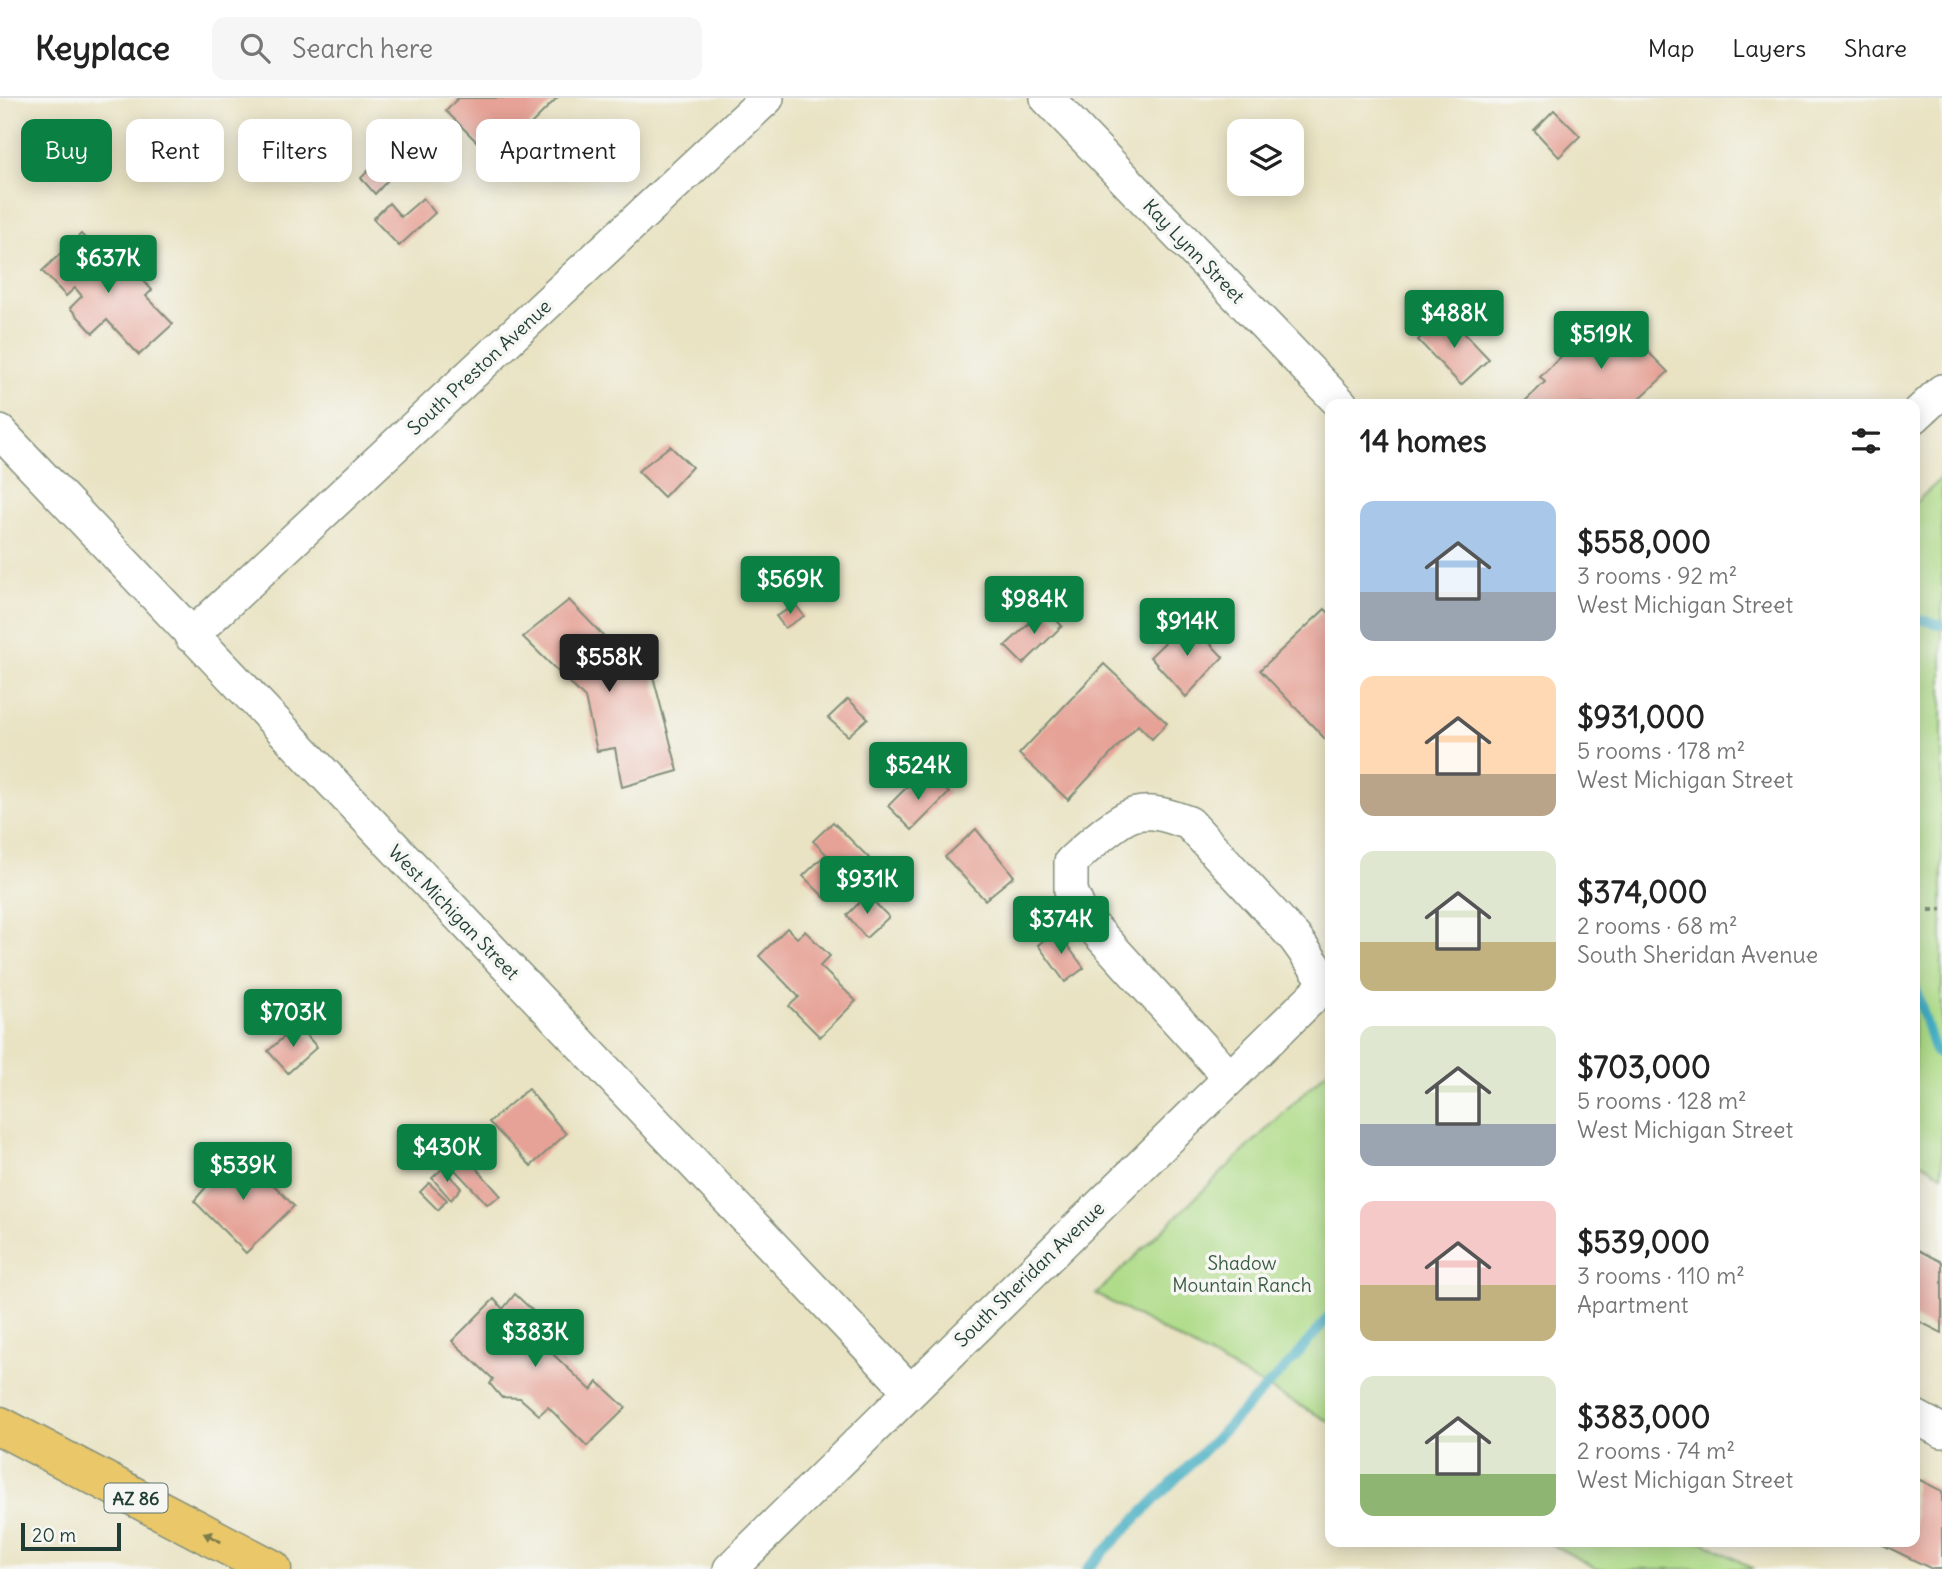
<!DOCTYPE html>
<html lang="en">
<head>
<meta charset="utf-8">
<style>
	:root { --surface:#fff; --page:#f6f6f6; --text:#222; --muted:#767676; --line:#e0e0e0; --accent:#0b8043 }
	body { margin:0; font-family:Delius,sans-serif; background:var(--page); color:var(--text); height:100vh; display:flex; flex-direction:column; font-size:26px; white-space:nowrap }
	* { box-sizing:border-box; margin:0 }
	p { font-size:23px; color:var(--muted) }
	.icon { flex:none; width:38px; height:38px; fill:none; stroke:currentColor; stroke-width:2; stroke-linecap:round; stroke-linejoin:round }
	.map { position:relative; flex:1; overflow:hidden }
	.details { position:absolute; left:1325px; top:301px; width:595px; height:1148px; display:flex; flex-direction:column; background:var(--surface); border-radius:14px; box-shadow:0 4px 18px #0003 }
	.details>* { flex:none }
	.banner { position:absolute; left:21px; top:21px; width:665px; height:63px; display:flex; gap:14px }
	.buttons { position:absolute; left:1227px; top:21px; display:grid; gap:14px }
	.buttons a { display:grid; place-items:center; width:77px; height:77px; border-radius:14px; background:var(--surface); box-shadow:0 4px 18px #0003; font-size:35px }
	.scale { position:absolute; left:21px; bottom:18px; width:100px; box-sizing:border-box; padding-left:7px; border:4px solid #1f3d34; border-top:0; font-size:19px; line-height:24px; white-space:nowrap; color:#1f3d34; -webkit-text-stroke:5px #f6f6f2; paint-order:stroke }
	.price { position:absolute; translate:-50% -60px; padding:0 16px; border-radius:7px; background:var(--accent); color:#fff; font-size:23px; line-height:46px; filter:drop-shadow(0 2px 4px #0008) }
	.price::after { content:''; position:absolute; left:50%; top:42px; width:21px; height:16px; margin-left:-10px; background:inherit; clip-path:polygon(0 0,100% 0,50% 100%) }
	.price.on { background:#222; color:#fff }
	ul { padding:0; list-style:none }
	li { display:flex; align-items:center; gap:21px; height:175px; padding:0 35px }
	li span { display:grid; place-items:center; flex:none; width:196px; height:140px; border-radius:14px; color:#555 }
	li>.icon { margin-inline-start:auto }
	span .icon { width:84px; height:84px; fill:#fffc; stroke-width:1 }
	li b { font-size:30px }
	h2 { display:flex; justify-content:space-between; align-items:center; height:84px; padding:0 35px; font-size:30px }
	.chip { padding:0 24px; border-radius:14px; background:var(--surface); box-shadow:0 4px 18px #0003; font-size:24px; line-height:63px }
	.chip.on { background:var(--accent); color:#fff }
	header { display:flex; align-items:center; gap:42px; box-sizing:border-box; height:98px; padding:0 35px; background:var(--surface); border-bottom:2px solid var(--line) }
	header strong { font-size:33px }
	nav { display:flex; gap:38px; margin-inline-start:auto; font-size:24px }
	.search { width:490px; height:63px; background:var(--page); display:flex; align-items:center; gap:18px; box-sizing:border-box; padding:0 24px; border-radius:14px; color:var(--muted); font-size:26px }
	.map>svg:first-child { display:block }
</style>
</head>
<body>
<header>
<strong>Keyplace</strong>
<div class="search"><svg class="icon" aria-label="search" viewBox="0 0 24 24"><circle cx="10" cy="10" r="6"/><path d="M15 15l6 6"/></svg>Search here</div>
<nav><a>Map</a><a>Layers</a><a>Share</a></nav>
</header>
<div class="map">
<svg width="1942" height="1471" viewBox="0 0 1942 1471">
	<rect width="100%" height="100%" fill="#f6f6f2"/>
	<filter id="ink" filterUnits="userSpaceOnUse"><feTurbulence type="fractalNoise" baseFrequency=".0143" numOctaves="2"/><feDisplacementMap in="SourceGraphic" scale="14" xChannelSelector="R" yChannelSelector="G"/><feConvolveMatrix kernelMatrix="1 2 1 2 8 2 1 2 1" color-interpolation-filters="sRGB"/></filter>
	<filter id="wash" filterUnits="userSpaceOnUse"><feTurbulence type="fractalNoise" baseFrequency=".00686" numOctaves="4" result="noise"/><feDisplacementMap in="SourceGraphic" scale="28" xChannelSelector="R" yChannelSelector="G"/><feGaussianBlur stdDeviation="1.57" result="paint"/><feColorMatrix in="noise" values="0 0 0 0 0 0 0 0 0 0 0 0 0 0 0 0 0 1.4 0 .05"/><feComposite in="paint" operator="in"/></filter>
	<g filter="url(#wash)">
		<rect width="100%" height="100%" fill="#e9e3c3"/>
		<!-- green -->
		<g fill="#aedb87" stroke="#668c5e" stroke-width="2">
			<polygon points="1942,380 1942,1076 1914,1061 1914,406"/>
			<polygon points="1330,970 1330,1324 1096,1196"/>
			<polygon points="1548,1444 1704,1444 1754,1471 1597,1471"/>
		</g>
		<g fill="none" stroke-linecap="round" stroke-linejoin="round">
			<!-- stream -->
			<g stroke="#43adc2" stroke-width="10">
				<polyline points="1914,520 1942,527"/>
				<polyline points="1914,885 1935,954 1942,958"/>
				<polyline points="1087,1471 1293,1262 1330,1217"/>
			</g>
		</g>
		<g id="blocks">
			<!-- building -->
			<g fill="#e6a296">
				<polygon points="458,0 557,0 495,62 446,13"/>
				<polygon points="1554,12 1580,38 1559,59 1534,32"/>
				<polygon points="375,66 389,81 375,96 361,80"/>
				<polygon points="423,100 435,115 399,148 373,121 389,105 401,119"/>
				<polygon points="81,136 119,177 129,167 152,192 146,198 173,226 139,257 107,222 93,235 70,210 82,198 75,190 66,198 42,173"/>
				<polygon points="1446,216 1489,261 1461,287 1418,242"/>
				<polygon points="1614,219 1668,274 1634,306 1522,306 1545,284 1540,279 1577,243 1584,247"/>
				<polygon points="670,348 692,369 664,399 638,373"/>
				<polygon points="569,502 635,571 650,567 678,673 622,689 615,650 597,653 585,600 523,539"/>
				<polygon points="796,507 804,518 785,530 776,518"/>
				<polygon points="1045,510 1062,528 1023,566 1005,548"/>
				<polygon points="1325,511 1330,516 1330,640 1327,643 1260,572"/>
				<polygon points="1188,522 1223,559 1186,599 1150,559"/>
				<polygon points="1104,566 1167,625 1152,641 1138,627 1068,702 1019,656"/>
				<polygon points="848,601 868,620 848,638 828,620"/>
				<polygon points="931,676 949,695 912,732 888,708 910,686 916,692"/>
				<polygon points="833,724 869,760 827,802 803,778 826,756 813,743"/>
				<polygon points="976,731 1014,778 985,802 945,759"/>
				<polygon points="867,797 889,819 866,840 847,817"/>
				<polygon points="787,830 797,840 805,833 830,858 820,868 856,903 820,939 789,908 799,899 759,858"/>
				<polygon points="1056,832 1084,870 1065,884 1038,847"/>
				<polygon points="297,927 317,949 288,975 268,953"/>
				<polygon points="528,991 566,1036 531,1068 489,1024"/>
				<polygon points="454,1045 501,1098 487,1106 440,1056"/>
				<polygon points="239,1051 294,1108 246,1155 194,1103"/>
				<polygon points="443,1070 461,1090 451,1102 432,1080"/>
				<polygon points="429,1085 447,1102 438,1112 420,1094"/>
				<polygon points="1914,1150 1942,1164 1942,1235 1914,1221"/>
				<polygon points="515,1196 553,1232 540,1244 591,1292 598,1284 626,1310 587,1348 548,1309 539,1317 520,1300 501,1299 490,1286 493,1281 452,1243 494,1201 503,1211"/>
				<polygon points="1914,1379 1942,1393 1942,1471 1932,1471 1881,1446 1882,1444 1914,1444"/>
			</g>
		</g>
	</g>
	<g filter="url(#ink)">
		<use href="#blocks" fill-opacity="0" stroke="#84907c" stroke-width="2"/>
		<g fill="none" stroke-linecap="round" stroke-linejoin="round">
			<!-- minor casing -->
			<g stroke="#84907c" stroke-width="36">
				<g id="minor">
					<polyline points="1047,0 1341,306"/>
					<polyline points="1914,319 1942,293"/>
					<polyline points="0,334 910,1293"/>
					<polyline points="191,538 767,0"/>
					<path d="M1230 980 1081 816 1071 793V764C1085 751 1118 720 1136 716 1154 712 1172 719 1189 725L1295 840 1327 885"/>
					<polyline points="1914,1318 1942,1333"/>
					<polyline points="730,1471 1330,882"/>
				</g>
			</g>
			<!-- major casing -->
			<g stroke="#84907c" stroke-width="41">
				<polyline id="major" points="0,1328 272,1471"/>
			</g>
			<!-- path -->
			<polyline stroke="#84907c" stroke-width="4.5" stroke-dasharray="5 5" stroke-linecap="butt" points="1929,812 1942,811"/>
			<!-- minor -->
			<use href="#minor" stroke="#fff" stroke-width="33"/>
			<!-- major -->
			<use href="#major" stroke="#eac769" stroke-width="38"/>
		</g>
		<!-- one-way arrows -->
		<defs><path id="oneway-solid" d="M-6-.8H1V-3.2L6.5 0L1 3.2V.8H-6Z" transform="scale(1.75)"/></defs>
		<use fill="#7a7b4c" href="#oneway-solid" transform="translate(212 1439) rotate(-152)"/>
	</g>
	<g text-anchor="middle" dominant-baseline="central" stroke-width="7" stroke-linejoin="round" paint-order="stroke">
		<!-- shield labels -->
		<rect fill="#f6f6f2" stroke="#60746d" stroke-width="2" x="104.5" y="1385.5" width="63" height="29" rx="5"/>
		<g font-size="18" font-weight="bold" fill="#1f3d34">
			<text x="136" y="1400">AZ 86</text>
		</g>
		<!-- street labels -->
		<g font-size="19" fill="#1f3d34" stroke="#f6f6f2">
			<text transform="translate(1194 153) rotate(46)">Kay Lynn Street</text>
			<text transform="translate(479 269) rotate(-43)">South Preston Avenue</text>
			<text transform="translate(454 814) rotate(46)">West Michigan Street</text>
			<text transform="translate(1029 1176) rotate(-44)">South Sheridan Avenue</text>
		</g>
		<!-- park labels -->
		<g font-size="19" fill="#3c5d45" stroke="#f6f6f2">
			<text x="1242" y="1165">Shadow<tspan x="1242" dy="22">Mountain Ranch</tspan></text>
		</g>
	</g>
</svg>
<div class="buttons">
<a><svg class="icon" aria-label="layers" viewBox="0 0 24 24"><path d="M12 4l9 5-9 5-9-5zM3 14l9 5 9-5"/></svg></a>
</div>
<div class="scale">20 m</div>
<b class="price" style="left:108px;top:197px">$637K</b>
<b class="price" style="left:1454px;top:252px">$488K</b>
<b class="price" style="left:1601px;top:273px">$519K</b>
<b class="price" style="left:790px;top:518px">$569K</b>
<b class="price" style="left:1034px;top:538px">$984K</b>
<b class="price" style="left:1187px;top:560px">$914K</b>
<b class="price on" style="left:609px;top:596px">$558K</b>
<b class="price" style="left:918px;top:704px">$524K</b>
<b class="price" style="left:867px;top:818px">$931K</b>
<b class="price" style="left:1061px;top:858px">$374K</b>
<b class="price" style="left:293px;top:951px">$703K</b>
<b class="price" style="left:447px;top:1086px">$430K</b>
<b class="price" style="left:243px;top:1104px">$539K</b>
<b class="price" style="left:535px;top:1271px">$383K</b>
<div class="banner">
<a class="chip on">Buy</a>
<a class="chip">Rent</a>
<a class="chip">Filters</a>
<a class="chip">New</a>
<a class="chip">Apartment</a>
</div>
<section class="details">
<h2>14 homes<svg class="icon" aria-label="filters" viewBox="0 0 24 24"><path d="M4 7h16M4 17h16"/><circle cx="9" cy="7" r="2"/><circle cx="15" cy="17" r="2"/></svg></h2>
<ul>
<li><span style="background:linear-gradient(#a9c7e8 65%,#9aa5b1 0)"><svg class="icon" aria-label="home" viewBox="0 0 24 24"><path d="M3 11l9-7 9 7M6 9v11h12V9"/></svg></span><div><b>$558,000</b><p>3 rooms · 92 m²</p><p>West Michigan Street</p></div></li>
<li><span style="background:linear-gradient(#ffd9b3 70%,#b9a48a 0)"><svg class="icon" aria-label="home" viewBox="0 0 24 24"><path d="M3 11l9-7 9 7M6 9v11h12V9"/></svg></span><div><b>$931,000</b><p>5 rooms · 178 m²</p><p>West Michigan Street</p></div></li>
<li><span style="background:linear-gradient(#dfe7d0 65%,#c2b280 0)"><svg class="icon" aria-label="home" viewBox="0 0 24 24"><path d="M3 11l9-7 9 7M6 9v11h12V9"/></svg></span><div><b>$374,000</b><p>2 rooms · 68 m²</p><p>South Sheridan Avenue</p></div></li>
<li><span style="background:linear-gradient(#dfe7d0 70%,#9aa5b1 0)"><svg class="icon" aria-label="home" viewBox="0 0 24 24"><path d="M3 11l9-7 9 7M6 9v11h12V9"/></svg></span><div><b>$703,000</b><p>5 rooms · 128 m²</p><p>West Michigan Street</p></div></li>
<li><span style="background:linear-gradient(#f6c9c9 60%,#c2b280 0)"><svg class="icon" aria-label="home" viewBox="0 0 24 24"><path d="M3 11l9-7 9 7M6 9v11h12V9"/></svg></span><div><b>$539,000</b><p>3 rooms · 110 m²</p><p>Apartment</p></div></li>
<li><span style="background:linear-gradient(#dfe7d0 70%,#8fb573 0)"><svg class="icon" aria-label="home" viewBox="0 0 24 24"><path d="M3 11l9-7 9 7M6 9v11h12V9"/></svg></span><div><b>$383,000</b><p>2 rooms · 74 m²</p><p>West Michigan Street</p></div></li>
</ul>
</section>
</div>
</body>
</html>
